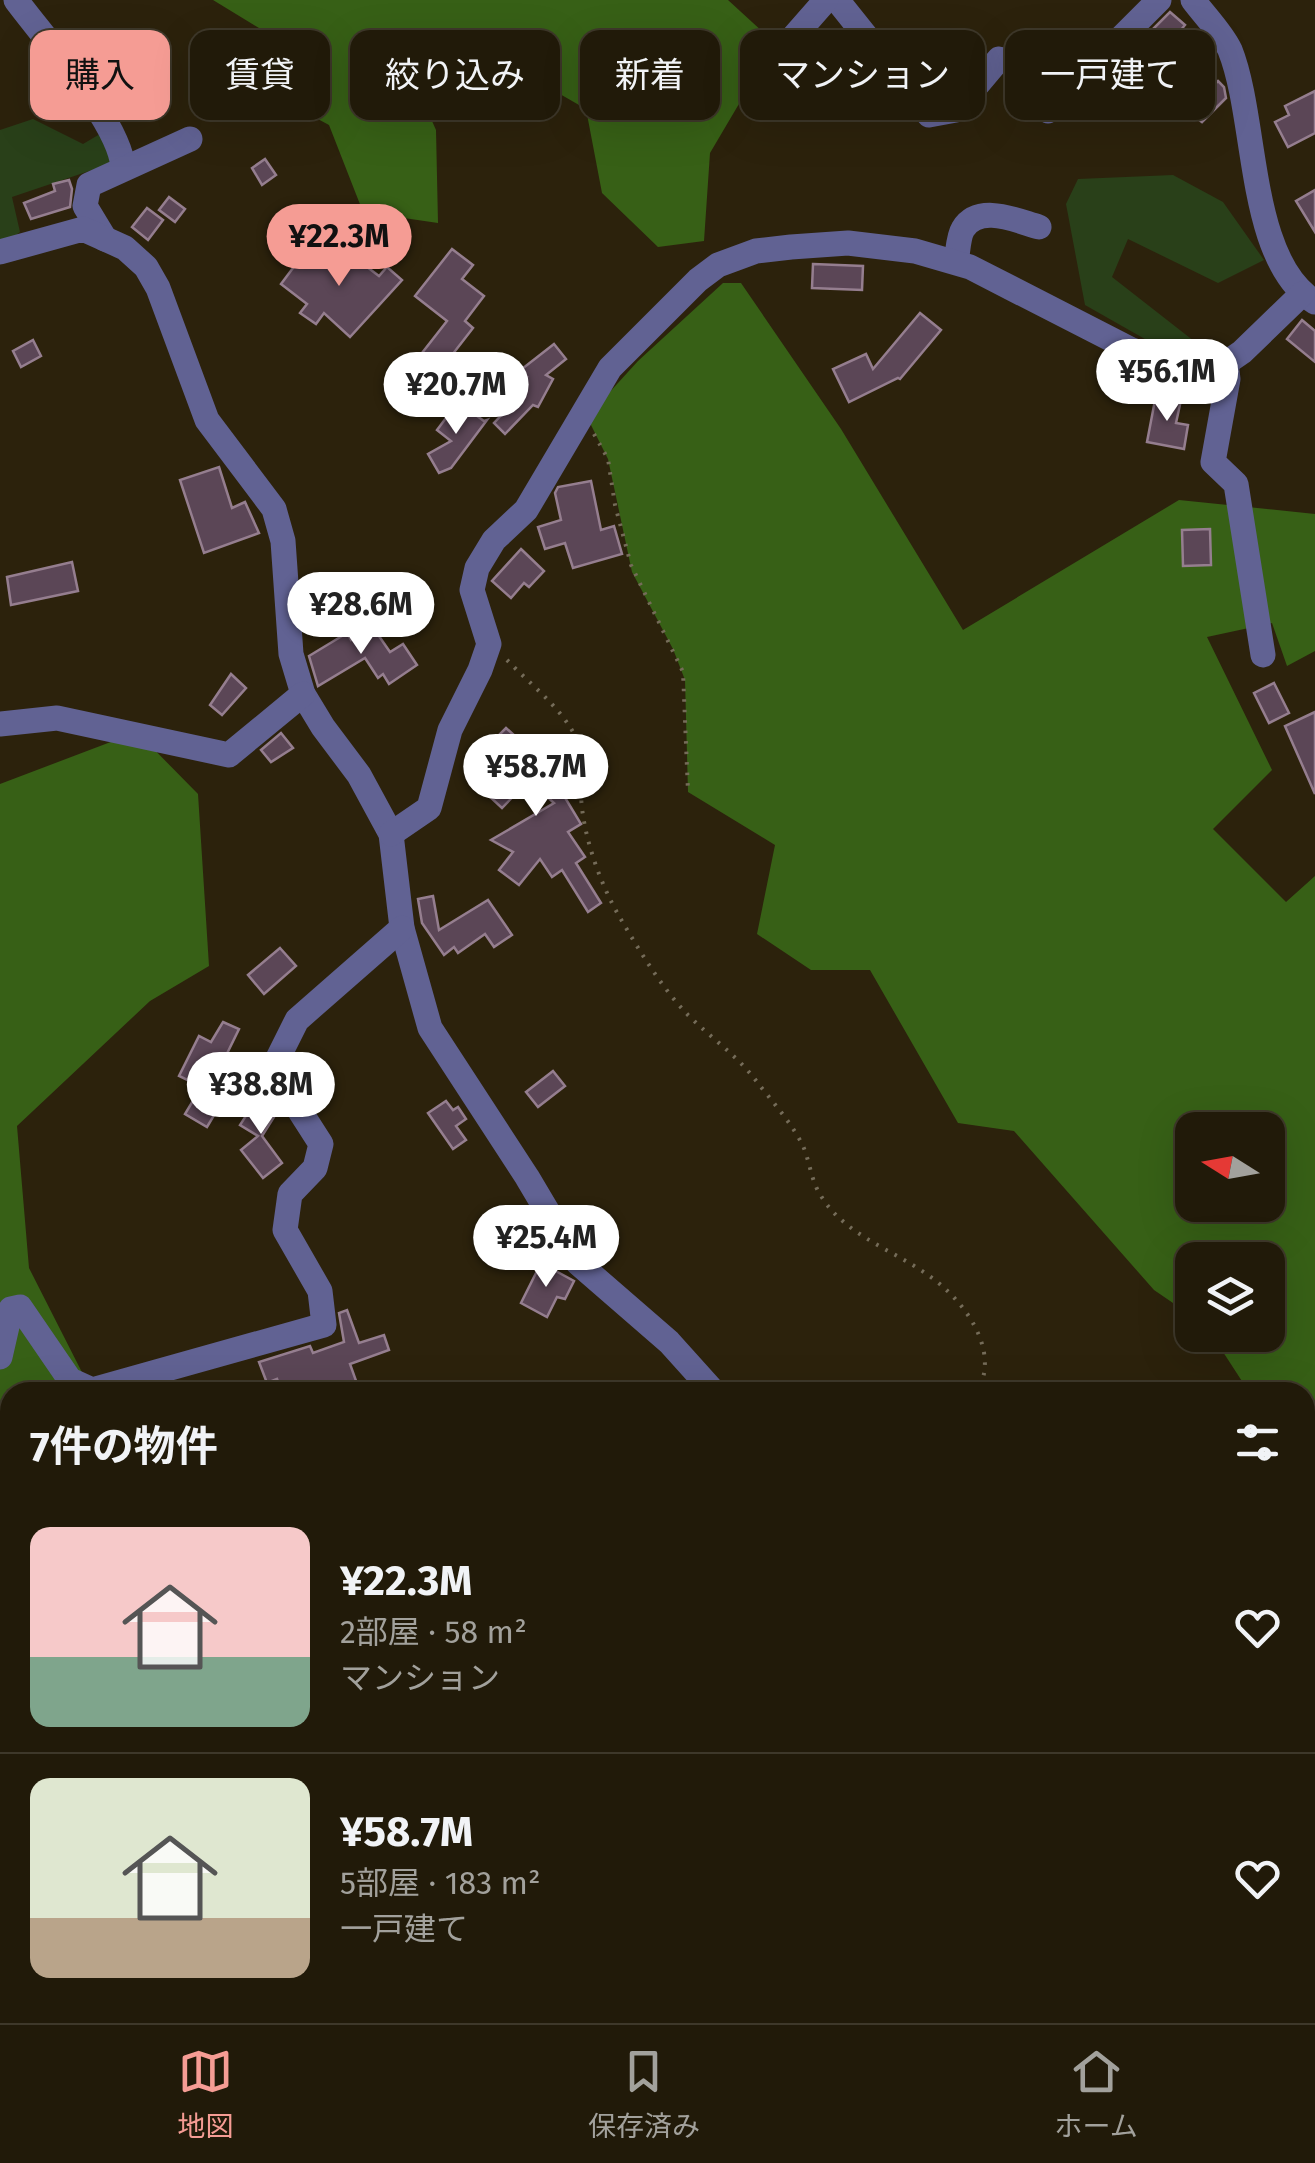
<!DOCTYPE html>
<html lang="ja">
<head>
<meta charset="utf-8">
<style>
	:root { --surface:#211a09; --page:#292312; --text:#f1f3f6; --muted:#a2a19c; --line:#3e382a; --accent:#f59c94 }
	body { margin:0; font-family:"Fira Sans","Noto Sans JP",sans-serif; background:var(--page); color:var(--text); height:100vh; display:flex; flex-direction:column; font-size:38px; white-space:nowrap }
	* { box-sizing:border-box; margin:0 }
	p { font-size:32px; color:var(--muted) }
	.icon { flex:none; width:55px; height:55px; fill:none; stroke:currentColor; stroke-width:2; stroke-linecap:round; stroke-linejoin:round }
	.map { position:relative; flex:1; overflow:hidden }
	.details { position:absolute; left:0px; top:1382px; width:1315px; height:642px; display:flex; flex-direction:column; background:var(--surface); border-radius:30px 30px 0 0; box-shadow:0 10px 40px #0002,0 0 0 2px var(--line) }
	.details>* { flex:none }
	.top-card { position:absolute; left:30px; top:30px; width:1255px; height:90px; display:flex; gap:20px }
	.needle { width:65px; rotate:281deg }
	.fabs { position:absolute; left:1175px; top:1112px; display:grid; gap:20px }
	.fabs a { display:grid; place-items:center; width:110px; height:110px; border-radius:20px; background:var(--surface); box-shadow:0 10px 40px #0002,0 0 0 2px var(--line); font-size:50px }
	.price { position:absolute; translate:-50% -85px; padding:0 22px; border-radius:35px; background:#fff; color:#222; font-size:32px; line-height:65px; filter:drop-shadow(0 2px 5px #0008) }
	.price::after { content:''; position:absolute; left:50%; top:60px; width:30px; height:22px; margin-left:-15px; background:inherit; clip-path:polygon(0 0,100% 0,50% 100%) }
	.price.current { background:var(--accent); color:#111 }
	ul { padding:0; list-style:none }
	li { display:flex; align-items:center; gap:30px; height:250px; padding:0 30px }
	li+li { border-top:2px solid var(--line) }
	li span { display:grid; place-items:center; flex:none; width:280px; height:200px; border-radius:20px; color:#555 }
	li>.icon { margin-inline-start:auto }
	span .icon { width:120px; height:120px; fill:#fffc; stroke-width:1 }
	li b { font-size:42px }
	h2 { display:flex; justify-content:space-between; align-items:center; height:120px; padding:0 30px; font-size:42px }
	.chip { padding:0 35px; border-radius:20px; background:var(--surface); box-shadow:0 10px 40px #0002,0 0 0 2px var(--line); font-size:35px; line-height:90px }
	.chip.current { background:var(--accent); color:#111 }
	.tabs { display:flex; justify-content:space-around; align-items:center; height:140px; border-top:2px solid var(--line); background:var(--surface); font-size:28px; color:var(--muted) }
	.tabs a { display:grid; justify-items:center; gap:5px }
	.tabs .current { color:var(--accent) }
	.map>svg:first-child { display:block }
</style>
</head>
<body>
<div class="map">
<svg width="1315" height="2023" viewBox="0 0 1315 2023">
	<rect width="100%" height="100%" fill="#2c220c"/>
	<!-- green -->
	<g fill="#294019">
		<polygon points="33,119 83,144 105,131 110,164 12,197 20,232 8,241 0,239 0,130"/>
		<polygon points="1173,175 1223,202 1264,260 1218,283 1128,239 1112,277 1208,352 1166,351 1085,305 1066,204 1078,179"/>
	</g>
	<!-- forest -->
	<g fill="#376016" fill-rule="evenodd">
		<polygon points="213,0 728,0 775,43 710,153 704,241 658,247 602,193 586,109 457,35 398,44 436,130 438,223 363,212 329,125 249,82 264,31"/>
		<path d="M723 283H741L841 429 963 630 1179 500 1315 514V651L1287 666 1272 623 1207 637 1272 770 1213 829 1286 902 1315 876V1681L1305 1664V1392H1249L1212 1335H1268V1260H1192V1316L1154 1290 1014 1131 958 1123 870 970H811L757 934 775 845 688 792 685 680 673 649 632 572 608 459 587 417 638 361ZM1192 1130H1268V1205H1192Z"/>
		<polygon points="137,732 198,794 209,966 150,1001 17,1126 29,1268 92,1392 10,1392 10,2015 564,2015 562,2023 0,2023 0,784"/>
		<rect x="853" y="2015" width="171" height="8"/>
	</g>
	<g fill="none" stroke-linecap="round" stroke-linejoin="round">
		<!-- river -->
		<g stroke="#031212" stroke-width="32">
			<polyline points="0,1839 10,1851"/>
			<polyline points="10,1871 6,1899 10,1913"/>
			<polyline points="133,2015 137,2023"/>
		</g>
	</g>
	<!-- building -->
	<g fill="#5b4656" stroke="#957e8f" stroke-width="2.5">
		<polygon points="1170,12 1185,25 1159,57 1157,55 1135,74 1122,60"/>
		<polygon points="1218,81 1224,87 1226,98 1202,122 1187,111"/>
		<polygon points="1315,91 1315,133 1288,147 1275,122 1289,115 1285,106"/>
		<polygon points="265,159 276,175 262,185 252,168"/>
		<polygon points="69,180 72,189 70,207 31,219 24,203 55,191 53,184"/>
		<polygon points="1315,190 1315,232 1296,201"/>
		<polygon points="169,197 185,209 175,222 159,210"/>
		<polygon points="147,208 163,220 148,240 132,227"/>
		<polygon points="308,248 334,267 346,251 379,276 387,267 402,280 350,337 324,313 316,324 300,313 307,304 281,284"/>
		<polygon points="452,249 473,265 462,279 484,296 465,321 473,328 424,391 404,376 447,321 415,296"/>
		<polygon points="813,264 863,266 862,290 812,288"/>
		<polygon points="920,313 941,330 900,379 898,378 849,402 833,369 866,354 873,369"/>
		<polygon points="1302,320 1315,331 1315,362 1287,339"/>
		<polygon points="33,340 41,356 21,367 13,351"/>
		<polygon points="554,344 566,359 546,375 553,379 538,407 533,405 505,434 494,423 510,406 527,377 518,372"/>
		<polygon points="1156,395 1181,400 1176,423 1188,425 1184,449 1147,442"/>
		<polygon points="458,402 484,421 487,420 451,468 439,473 428,454 451,441 437,430"/>
		<polygon points="219,467 232,508 245,502 259,533 204,553 180,480"/>
		<polygon points="591,481 601,530 614,526 622,554 573,568 565,543 545,549 538,527 561,520 555,493 558,487"/>
		<polygon points="1210,529 1211,565 1183,566 1182,530"/>
		<polygon points="521,549 544,571 529,587 524,583 511,598 492,581"/>
		<polygon points="72,562 78,591 11,605 7,577"/>
		<polygon points="372,626 390,652 403,644 417,665 389,684 383,674 378,678 365,658 318,686 309,656 347,633 351,640"/>
		<polygon points="231,674 246,688 222,715 210,705"/>
		<polygon points="1274,683 1289,713 1269,723 1254,693"/>
		<polygon points="1315,712 1315,794 1285,726"/>
		<polygon points="506,728 559,776 555,781 581,824 568,832 585,857 576,863 601,903 588,912 562,870 552,877 540,859 519,885 499,870 513,852 491,840 554,803 529,780 502,808 475,783 503,754 492,742"/>
		<polygon points="281,733 293,748 271,762 261,750"/>
		<polygon points="433,896 439,930 488,900 512,935 494,947 485,934 458,953 454,947 444,955 422,923 418,899"/>
		<polygon points="280,948 296,966 264,994 248,975"/>
		<polygon points="223,1022 239,1029 218,1072 211,1069 202,1087 179,1076 199,1036 211,1042"/>
		<polygon points="553,1071 565,1086 538,1107 526,1092"/>
		<polygon points="260,1094 279,1109 262,1136 282,1163 263,1178 241,1150 258,1136 240,1125"/>
		<polygon points="194,1099 216,1112 207,1127 185,1114"/>
		<polygon points="446,1101 453,1110 458,1107 466,1119 456,1126 466,1140 453,1149 428,1113"/>
		<polygon points="541,1263 574,1281 565,1299 557,1297 547,1317 521,1303"/>
		<polygon points="347,1310 359,1343 384,1335 389,1350 350,1364 360,1392 282,1392 277,1379 267,1383 259,1362 310,1346 313,1353 344,1342 339,1313"/>
	</g>
	<g fill="none" stroke-linecap="round" stroke-linejoin="round">
		<!-- path -->
		<g stroke="#756c59" stroke-width="4" stroke-dasharray="2.5 8" stroke-linecap="butt">
			<polyline points="594,434 608,459 615,505 631,565 683,672 688,792"/>
			<path d="M507 660C530 684 564 710 577 740 586 762 579 785 582 808 586 843 601 885 619 916 639 950 661 987 688 1015 710 1037 735 1054 754 1078 770 1099 792 1123 803 1146 810 1162 811 1181 821 1196 848 1240 905 1253 942 1286 971 1311 999 1355 977 1392"/>
		</g>
		<!-- minor -->
		<g stroke="#616293" stroke-width="25">
			<path d="M16 0C44 38 121 124 123 168"/>
			<polyline points="837,0 929,115 956,110 999,59"/>
			<path d="M1193 0C1205 16 1222 33 1230 50 1258 120 1247 260 1315 302"/>
			<polyline points="783,49 826,0"/>
			<polyline points="1048,111 1159,0"/>
			<polyline points="105,239 85,206 89,185 190,139"/>
			<polyline points="0,252 83,229 125,248 146,267 158,288 207,420 274,509 283,541 291,654 303,694 323,727 359,775 391,834 402,928 430,1028 527,1177 578,1263 669,1342 714,1392"/>
			<path d="M956 262C958 253 958 237 963 229 979 203 1017 221 1039 227"/>
			<polyline points="1226,363 1228,379 1213,462 1236,484 1263,655"/>
			<polyline points="0,724 57,718 229,755 303,694"/>
			<polyline points="391,834 429,808 450,730 480,670 489,644 472,590 477,568 494,540 526,510 610,368 698,280 718,265 756,251 791,247 848,243 915,251 970,267 1132,350 1167,363 1205,368 1226,363 1242,352 1302,294"/>
			<polyline points="0,1357 11,1309 20,1307 70,1380 92,1390 324,1325 320,1291 285,1230 290,1194 315,1168 321,1144 280,1080 277,1060 297,1020 402,928"/>
			<polyline points="1305,1628 1315,1613"/>
			<polyline points="1305,1744 1309,1744"/>
			<polyline points="1305,1964 1315,1972"/>
			<polyline points="1073,2015 1074,2023"/>
			<polyline points="644,2023 645,2015"/>
		</g>
	</g>
</svg>
<div class="fabs">
<a><svg class="needle" viewBox="-14 -14 28 28"><path d="M0-13l5 13h-10z" fill="#e53935"/><path d="M0 13l5-13h-10z" fill="#a2a19c"/></svg></a>
<a><svg class="icon" aria-label="layers" viewBox="0 0 24 24"><path d="M12 4l9 5-9 5-9-5zM3 14l9 5 9-5"/></svg></a>
</div>
<b class="price current" style="left:339px;top:289px">¥22.3M</b>
<b class="price" style="left:1167px;top:424px">¥56.1M</b>
<b class="price" style="left:456px;top:437px">¥20.7M</b>
<b class="price" style="left:361px;top:657px">¥28.6M</b>
<b class="price" style="left:536px;top:819px">¥58.7M</b>
<b class="price" style="left:261px;top:1137px">¥38.8M</b>
<b class="price" style="left:546px;top:1290px">¥25.4M</b>
<div class="top-card">
<a class="chip current">購入</a>
<a class="chip">賃貸</a>
<a class="chip">絞り込み</a>
<a class="chip">新着</a>
<a class="chip">マンション</a>
<a class="chip">一戸建て</a>
</div>
<section class="details">
<h2>7件の物件<svg class="icon" aria-label="filters" viewBox="0 0 24 24"><path d="M4 7h16M4 17h16"/><circle cx="9" cy="7" r="2"/><circle cx="15" cy="17" r="2"/></svg></h2>
<ul>
<li><span style="background:linear-gradient(#f6c9c9 65%,#7fa58c 0)"><svg class="icon" aria-label="home" viewBox="0 0 24 24"><path d="M3 11l9-7 9 7M6 9v11h12V9"/></svg></span><div><b>¥22.3M</b><p>2部屋 · 58 m²</p><p>マンション</p></div><svg class="icon" aria-label="heart" viewBox="0 0 24 24"><path d="M12 20l-8-8c-3-5 5-10 8-4 3-6 11-1 8 4z"/></svg></li>
<li><span style="background:linear-gradient(#dfe7d0 70%,#b9a48a 0)"><svg class="icon" aria-label="home" viewBox="0 0 24 24"><path d="M3 11l9-7 9 7M6 9v11h12V9"/></svg></span><div><b>¥58.7M</b><p>5部屋 · 183 m²</p><p>一戸建て</p></div><svg class="icon" aria-label="heart" viewBox="0 0 24 24"><path d="M12 20l-8-8c-3-5 5-10 8-4 3-6 11-1 8 4z"/></svg></li>
</ul>
</section>
</div>
<nav class="tabs">
<a class="current"><svg class="icon" aria-label="map" viewBox="0 0 24 24"><path d="M3 6l6-2 6 2 6-2v14l-6 2-6-2-6 2zM9 4v14M15 6v14"/></svg>地図</a>
<a><svg class="icon" aria-label="saved" viewBox="0 0 24 24"><path d="M7 4h10v16l-5-4-5 4z"/></svg>保存済み</a>
<a><svg class="icon" aria-label="home" viewBox="0 0 24 24"><path d="M3 11l9-7 9 7M6 9v11h12V9"/></svg>ホーム</a>
</nav>
</body>
</html>
